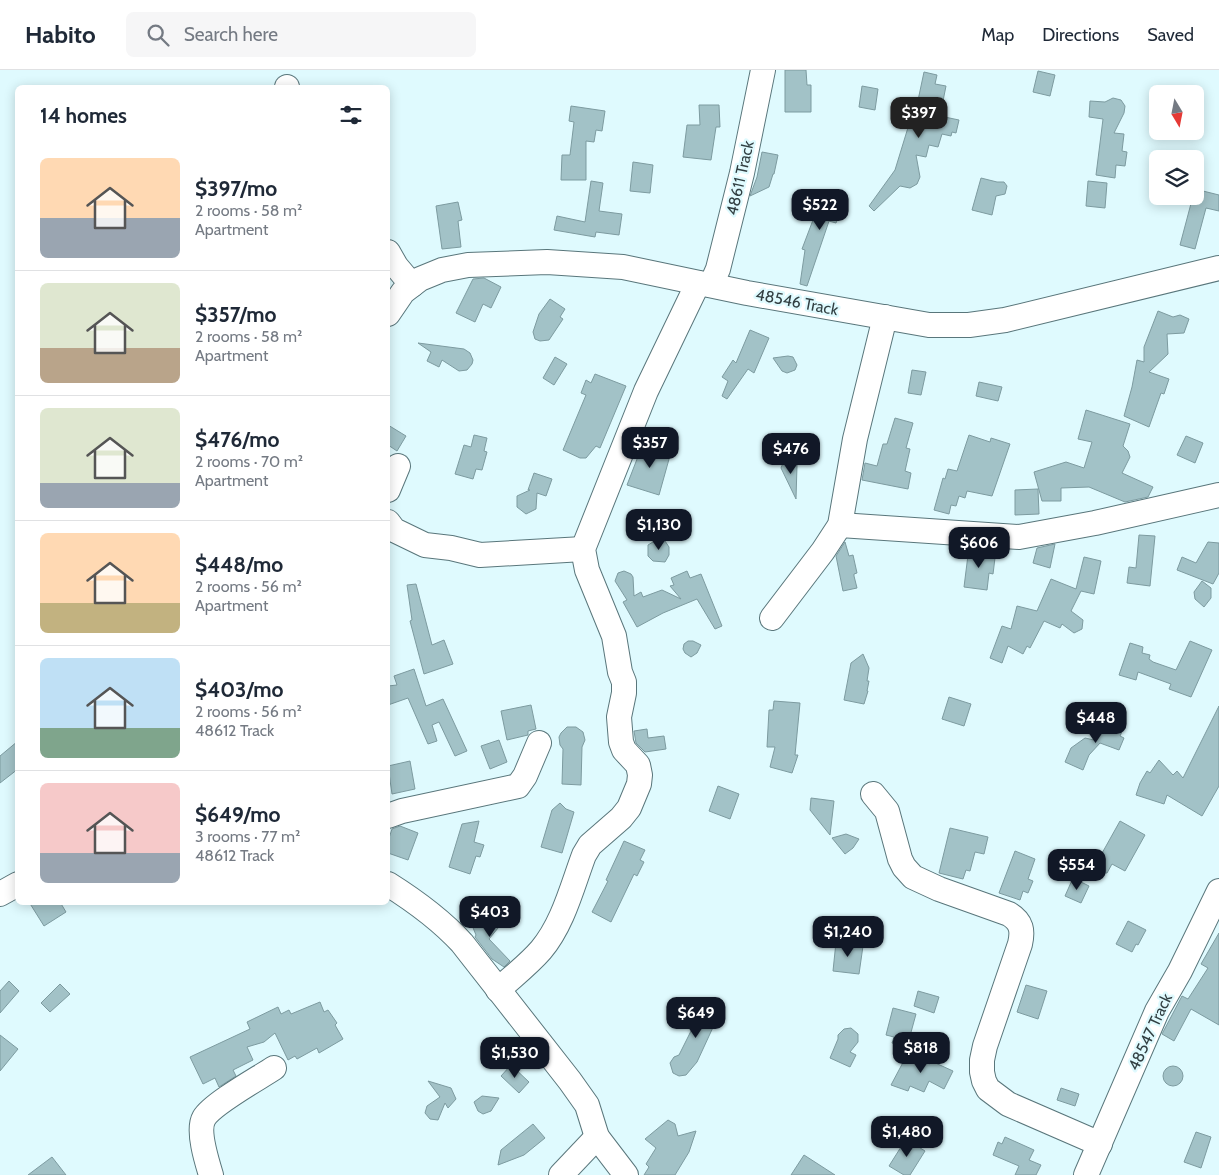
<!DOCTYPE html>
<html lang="en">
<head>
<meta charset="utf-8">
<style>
	:root { --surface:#fff; --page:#f6f6f7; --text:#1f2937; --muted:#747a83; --line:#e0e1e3; --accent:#111827 }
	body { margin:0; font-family:Cabin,sans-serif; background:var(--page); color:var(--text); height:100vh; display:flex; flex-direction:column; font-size:19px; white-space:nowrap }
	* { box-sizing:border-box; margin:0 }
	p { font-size:16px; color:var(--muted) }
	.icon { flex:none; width:28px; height:28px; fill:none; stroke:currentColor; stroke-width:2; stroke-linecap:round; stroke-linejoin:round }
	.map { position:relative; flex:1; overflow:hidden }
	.drawer { position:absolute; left:15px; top:15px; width:375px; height:820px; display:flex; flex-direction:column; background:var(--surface); border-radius:8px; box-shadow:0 2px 12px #0003 }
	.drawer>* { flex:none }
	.needle { width:32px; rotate:170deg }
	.fabs { position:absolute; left:1149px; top:15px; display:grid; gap:10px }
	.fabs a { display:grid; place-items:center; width:55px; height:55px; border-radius:8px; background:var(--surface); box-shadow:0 2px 12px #0003; font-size:25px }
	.price { position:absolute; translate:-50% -42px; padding:0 11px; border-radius:10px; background:var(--accent); color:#fff; font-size:16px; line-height:32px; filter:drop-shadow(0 1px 2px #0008) }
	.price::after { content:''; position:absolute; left:50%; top:30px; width:15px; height:11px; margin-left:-8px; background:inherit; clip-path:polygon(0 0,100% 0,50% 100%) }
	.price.on { background:#222; color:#fff }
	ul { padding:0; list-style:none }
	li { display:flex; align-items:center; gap:15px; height:125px; padding:0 25px }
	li+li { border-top:1px solid var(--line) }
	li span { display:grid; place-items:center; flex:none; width:140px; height:100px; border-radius:8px; color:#555 }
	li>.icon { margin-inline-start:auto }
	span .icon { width:60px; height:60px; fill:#fffc; stroke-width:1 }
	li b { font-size:21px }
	h2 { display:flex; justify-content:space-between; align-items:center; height:60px; padding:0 25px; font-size:21px }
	header { display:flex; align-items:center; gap:30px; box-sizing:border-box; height:70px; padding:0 25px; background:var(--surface); border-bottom:1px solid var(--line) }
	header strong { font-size:24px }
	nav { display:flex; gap:28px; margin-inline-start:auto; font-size:18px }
	.search { width:350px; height:45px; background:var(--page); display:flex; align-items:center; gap:12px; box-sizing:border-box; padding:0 18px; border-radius:8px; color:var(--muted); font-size:19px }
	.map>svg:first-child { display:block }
</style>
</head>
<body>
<header>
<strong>Habito</strong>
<div class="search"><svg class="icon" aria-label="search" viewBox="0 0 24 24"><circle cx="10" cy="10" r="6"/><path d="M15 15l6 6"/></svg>Search here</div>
<nav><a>Map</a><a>Directions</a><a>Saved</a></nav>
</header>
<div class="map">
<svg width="1219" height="1105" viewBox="0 0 1219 1105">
	<rect width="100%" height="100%" fill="#dffafe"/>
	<!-- building -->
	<g fill="#a2c2c7" stroke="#7d9ba0">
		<polygon points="785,0 806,0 807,15 811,15 811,42 785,42"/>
		<polygon points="1038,1 1055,5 1050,26 1033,22"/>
		<polygon points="924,2 937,5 935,14 946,16 940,46 959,50 956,63 952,62 951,66 942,64 938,77 929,75 926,87 916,85 920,107 917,114 910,118 900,116 874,141 869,136 895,100 910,51 911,57 928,37 917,35"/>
		<polygon points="862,16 878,19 875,40 859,37"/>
		<polygon points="1113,28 1121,30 1125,36 1124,43 1114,63 1124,64 1122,81 1127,82 1125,96 1116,95 1115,108 1096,105 1103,49 1089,47 1090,31 1105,32"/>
		<polygon points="699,35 719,35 720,57 716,57 711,90 683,87 687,55 700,55"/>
		<polygon points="571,36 605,41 602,61 596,60 594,72 586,71 586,110 561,110 562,85 570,85 574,52 569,51"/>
		<polygon points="762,82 778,85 774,104 773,104 769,117 750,126 757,107"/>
		<polygon points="633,92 653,95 650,123 630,121"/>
		<polygon points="981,108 997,112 1004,112 1007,116 1005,124 996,126 992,145 972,140"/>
		<polygon points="591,111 603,113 599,141 622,144 619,165 596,162 595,167 554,160 557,146 585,152"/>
		<polygon points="1088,111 1107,113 1105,138 1086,136"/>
		<polygon points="1195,119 1219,125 1219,141 1206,138 1195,179 1180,175 1193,126 1195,126"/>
		<polygon points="824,121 837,125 836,126 845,129 844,133 847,134 842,148 839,146 836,153 829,151 807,216 800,214 805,180 802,179"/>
		<polygon points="458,132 462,150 458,151 461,177 442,179 436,136"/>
		<polygon points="484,208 501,217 491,238 483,234 475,252 456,243 473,209"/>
		<polygon points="550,229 565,239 560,247 563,249 549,270 540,271 535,269 533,262 539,244"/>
		<polygon points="1158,241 1173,247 1180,245 1189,249 1184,263 1167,264 1168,284 1149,302 1169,309 1164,324 1161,323 1149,357 1124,346 1132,317 1137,290 1144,292 1144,277"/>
		<polygon points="750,260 769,268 754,303 748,299 727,329 722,326 728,311 722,307 733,290 736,293"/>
		<polygon points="418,273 464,279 470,283 473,290 472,294 467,300 459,301 442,290 439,297 427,291 431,282"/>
		<polygon points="788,286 793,287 797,295 795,300 787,303 782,301 773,288"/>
		<polygon points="555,287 567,294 554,315 543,308"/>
		<polygon points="912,300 926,302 921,325 908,323"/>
		<polygon points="595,304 626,316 600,378 596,376 586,388 580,388 563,380 586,325 581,323 586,310 591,313"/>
		<polygon points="979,312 1002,317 998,331 976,326"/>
		<polygon points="1086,340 1130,354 1123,376 1128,381 1130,387 1122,403 1153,417 1148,427 1125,432 1089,417 1061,418 1061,431 1042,431 1034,402 1066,392 1084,398 1092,372 1078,369"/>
		<polygon points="895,348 913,353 906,378 910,379 905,401 911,403 908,419 862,410 865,393 877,396 883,374 887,374"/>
		<polygon points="388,355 406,366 397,381 388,375"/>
		<polygon points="474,365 487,368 484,381 487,382 482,400 476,399 473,409 455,404 464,375 471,377"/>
		<polygon points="969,365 990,372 991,368 1010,374 992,426 967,421 965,428 959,426 956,436 951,435 949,444 934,440 943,408 945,409 948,399 957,401"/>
		<polygon points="1186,366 1203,373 1195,393 1177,385"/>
		<polygon points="644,371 671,382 659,425 627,415"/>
		<polygon points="787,390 793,391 797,395 796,429 781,398 783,393"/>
		<polygon points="534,403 552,409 546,426 537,423 536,439 526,444 517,437 517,426 530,420 528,420"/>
		<polygon points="1038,419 1039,444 1015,445 1015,420"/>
		<polygon points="1139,465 1155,466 1150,516 1127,513 1129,497 1136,498"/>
		<polygon points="658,469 665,471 669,477 669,485 665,492 653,491 648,486 648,475"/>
		<polygon points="845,472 849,486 853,485 857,503 854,504 854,506 857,518 843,521 836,486"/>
		<polygon points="1208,472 1219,473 1219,503 1213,514 1177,500 1182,487 1196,493"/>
		<polygon points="1055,474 1050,498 1033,493 1037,478"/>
		<polygon points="969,477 988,479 987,487 995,488 993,504 989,503 987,520 964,517"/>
		<polygon points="1084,487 1101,491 1094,524 1081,521 1071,541 1083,550 1082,559 1074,563 1062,554 1060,558 1044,551 1030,578 1027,576 1023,584 1008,576 1002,593 990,588 1002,556 1011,559 1017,536 1037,541 1051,509 1076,519"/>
		<polygon points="624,501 631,504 633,507 634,526 641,522 643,527 662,520 681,529 670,516 674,515 671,508 687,501 690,508 701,504 722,556 715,559 697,529 663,543 637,557 623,532 627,530 615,511 618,503"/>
		<polygon points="1202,511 1211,518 1211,528 1204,537 1195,529 1194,522"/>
		<polygon points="416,514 432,575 444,570 453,594 424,604 410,551 412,550 407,515"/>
		<polygon points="688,571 693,571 701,575 697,583 691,587 685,583 683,579 684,574"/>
		<polygon points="1190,571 1212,580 1191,627 1169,619 1171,614 1138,602 1136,610 1119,605 1130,573 1143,577 1142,583 1150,585 1149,589 1153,592 1176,600"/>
		<polygon points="863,584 869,598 867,611 869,611 867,621 868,621 864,634 844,630 851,593"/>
		<polygon points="414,599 426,636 443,629 467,681 455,686 439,652 432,655 437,671 428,674 408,628 388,635 388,616 397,615 394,606"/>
		<polygon points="949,627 971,634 964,656 942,649"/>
		<polygon points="774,631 800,633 795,685 798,685 792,703 770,697 775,677 767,677 769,640 773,640"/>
		<polygon points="531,635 536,659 528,661 528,665 507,670 501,641"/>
		<polygon points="1219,636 1219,716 1202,746 1167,725 1164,734 1136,725 1140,713 1147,701 1150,703 1159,690 1173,705 1177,701 1183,708"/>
		<polygon points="1103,649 1124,657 1120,666 1124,668 1119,680 1100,673 1089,685 1083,700 1065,692 1071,678 1085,668 1094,670"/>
		<polygon points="567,657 576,657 583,662 585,670 582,677 581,715 562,714 563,679 560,675 559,667 561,663"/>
		<polygon points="647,659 648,668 664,666 666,679 645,682 636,673 634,661"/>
		<polygon points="499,670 507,692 490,699 481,676"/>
		<polygon points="18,671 18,699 0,713 0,686"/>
		<polygon points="410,691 415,719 392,724 388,696"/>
		<polygon points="718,716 739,724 730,749 709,741"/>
		<polygon points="811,728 834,731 830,765 810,740"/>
		<polygon points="560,733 566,739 574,742 562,783 541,777 552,740"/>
		<polygon points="479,751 474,772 484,775 480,787 476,786 470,804 449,797 462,754"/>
		<polygon points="1120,751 1145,765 1125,801 1112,794 1107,803 1099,803 1095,795 1102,786 1101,785"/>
		<polygon points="400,756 418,763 408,790 388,783 388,771 392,759"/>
		<polygon points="950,758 988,767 984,784 975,782 970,801 966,800 963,809 939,803"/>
		<polygon points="846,764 859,769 853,778 845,784 832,768"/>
		<polygon points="624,771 645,780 640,790 644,792 637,806 634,804 611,852 592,842 608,811 606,810"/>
		<polygon points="1015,781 1035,789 1028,809 1033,811 1028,823 1023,821 1020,830 999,823"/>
		<polygon points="1073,808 1089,816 1081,833 1065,826"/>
		<polygon points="29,832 60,832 66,842 44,856"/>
		<polygon points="490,842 503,852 489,869 510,891 504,897 492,889 475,867 476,865 469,848 477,856"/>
		<polygon points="1128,851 1146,860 1138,875 1136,874 1132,882 1116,874"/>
		<polygon points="1219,863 1219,955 1191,939 1174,971 1162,964 1182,926 1188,929 1208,898 1201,894"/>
		<polygon points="836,872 863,876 859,904 833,901"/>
		<polygon points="9,911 19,921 0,943 0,921"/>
		<polygon points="60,914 70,924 50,942 41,933"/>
		<polygon points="1026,915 1047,921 1038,949 1017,942"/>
		<polygon points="918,921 939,927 934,943 914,936"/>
		<polygon points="320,932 324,942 328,940 337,953 335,955 343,969 319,983 317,978 297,989 295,986 288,990 275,963 264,972 247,977 253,990 233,1000 236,1006 219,1017 215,1008 203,1014 190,987 250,959 247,952 278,937 281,944 289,940 291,944"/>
		<polygon points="697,935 720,936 719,939 721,940 697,992 686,1005 679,1006 673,1003 670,993 674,987 679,985 696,951 692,946 692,941"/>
		<polygon points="893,938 916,944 907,977 892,973 894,967 886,965"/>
		<polygon points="851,958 858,964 858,972 850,982 856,985 850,997 830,988 838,969 838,965 844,959"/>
		<polygon points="0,965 18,979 0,1001"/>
		<polygon points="908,983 930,994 931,991 953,1001 944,1019 929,1011 924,1022 910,1016 908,1021 891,1015"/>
		<polygon points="511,995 529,1012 519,1023 501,1006"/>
		<circle cx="1173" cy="1006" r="10"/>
		<polygon points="428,1011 451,1018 456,1029 448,1038 445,1033 438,1050 430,1049 425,1043 427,1036 440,1027"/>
		<polygon points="1061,1018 1079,1024 1075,1036 1057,1030"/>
		<polygon points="482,1026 499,1028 491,1041 483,1044 478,1041 474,1032"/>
		<polygon points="668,1050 675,1054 678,1066 696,1061 689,1082 675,1105 644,1105 649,1097 646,1094 656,1078 645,1069"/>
		<polygon points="533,1054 545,1068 524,1085 498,1095 501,1080"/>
		<polygon points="1196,1062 1211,1067 1201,1098 1184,1092"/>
		<polygon points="1005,1067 1034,1080 1029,1090 1041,1095 1036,1105 1015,1105 1019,1096 993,1085 998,1072 1002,1074"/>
		<polygon points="906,1069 925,1081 910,1105 904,1105 889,1096"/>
		<polygon points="804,1085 835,1105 791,1105"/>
		<polygon points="52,1087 66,1105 28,1105"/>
	</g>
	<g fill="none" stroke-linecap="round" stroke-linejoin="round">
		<!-- minor casing -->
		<g stroke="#59767b" stroke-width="26">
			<g id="minor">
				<polyline points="287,17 287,18"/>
				<polyline points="388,182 396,196 412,215"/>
				<polyline points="711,215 718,199 742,103 763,0"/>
				<polyline points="388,244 403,222 420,209 442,200 468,195 547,192 623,197 747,223 929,255 969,255 1005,250 1219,198"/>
				<polyline points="388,420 398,396"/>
				<polyline points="388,452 394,460 425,475 451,478 480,485 583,479"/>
				<polyline points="840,455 1019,467 1095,453 1219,425"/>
				<polyline points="772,548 823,481 840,455 855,369 885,247"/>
				<path d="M873 724 887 741 900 789 904 797 913 807 939 819 1009 844C1022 852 1023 861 1020 874L985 976 982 990V1002L984 1011 988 1019 1008 1034 1100 1074"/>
				<polyline points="388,746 402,741 518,716 525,706 539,673"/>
				<path d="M388 814C415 831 440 849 462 873L570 1011 587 1035 597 1067 626 1105"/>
				<polyline points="0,824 18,814"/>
				<path d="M498 920C512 907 528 895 541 880 563 854 572 817 584 785L590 775 621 748 629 738 639 714 640 705 638 695 624 680 621 672 619 647 624 623V612L620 602 614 566 587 500 583 479 646 321 698 213"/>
				<path d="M211 1105C207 1092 197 1060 204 1048 212 1034 259 1008 274 998"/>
				<polyline points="561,1105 597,1067"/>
				<polyline points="1086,1105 1157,941 1180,901 1219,821"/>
			</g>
		</g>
		<!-- minor -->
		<use href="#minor" stroke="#fff" stroke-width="24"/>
	</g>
	<g text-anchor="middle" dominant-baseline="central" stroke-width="4.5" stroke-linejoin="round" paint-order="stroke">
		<!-- street labels -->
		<g font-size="16" fill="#323f42" stroke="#dffafe">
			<text transform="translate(740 108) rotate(-77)">48611 Track</text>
			<text transform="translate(797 232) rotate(11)">48546 Track</text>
			<text transform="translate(1150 962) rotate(-65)">48547 Track</text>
		</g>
	</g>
</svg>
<div class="fabs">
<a><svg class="needle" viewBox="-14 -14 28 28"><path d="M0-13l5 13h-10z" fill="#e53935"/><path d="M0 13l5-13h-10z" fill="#747a83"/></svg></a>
<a><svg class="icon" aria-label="layers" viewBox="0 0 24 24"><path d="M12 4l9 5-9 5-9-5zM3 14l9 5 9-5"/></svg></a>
</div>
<b class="price on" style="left:919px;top:69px">$397</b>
<b class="price" style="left:820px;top:161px">$522</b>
<b class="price" style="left:650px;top:399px">$357</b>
<b class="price" style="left:791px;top:405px">$476</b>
<b class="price" style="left:659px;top:481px">$1,130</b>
<b class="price" style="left:979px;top:499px">$606</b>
<b class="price" style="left:1096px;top:674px">$448</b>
<b class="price" style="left:1077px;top:821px">$554</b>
<b class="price" style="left:490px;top:868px">$403</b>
<b class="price" style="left:848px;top:888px">$1,240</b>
<b class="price" style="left:696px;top:969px">$649</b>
<b class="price" style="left:921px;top:1004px">$818</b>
<b class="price" style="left:515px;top:1009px">$1,530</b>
<b class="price" style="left:907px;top:1088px">$1,480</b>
<section class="drawer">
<h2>14 homes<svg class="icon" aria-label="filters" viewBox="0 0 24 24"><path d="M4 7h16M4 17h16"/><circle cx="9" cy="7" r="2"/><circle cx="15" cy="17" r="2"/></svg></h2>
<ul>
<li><span style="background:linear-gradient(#ffd9b3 60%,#9aa5b1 0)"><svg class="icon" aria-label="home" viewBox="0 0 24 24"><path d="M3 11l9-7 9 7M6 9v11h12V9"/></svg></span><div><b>$397/mo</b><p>2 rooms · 58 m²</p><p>Apartment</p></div></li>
<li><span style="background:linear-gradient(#dfe7d0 65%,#b9a48a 0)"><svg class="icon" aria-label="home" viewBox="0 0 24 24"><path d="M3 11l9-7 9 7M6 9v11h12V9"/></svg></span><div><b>$357/mo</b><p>2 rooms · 58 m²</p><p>Apartment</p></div></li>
<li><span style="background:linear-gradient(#dfe7d0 75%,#9aa5b1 0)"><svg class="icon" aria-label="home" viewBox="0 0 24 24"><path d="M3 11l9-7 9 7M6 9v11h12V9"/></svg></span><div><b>$476/mo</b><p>2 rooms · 70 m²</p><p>Apartment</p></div></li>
<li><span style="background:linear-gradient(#ffd9b3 70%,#c2b280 0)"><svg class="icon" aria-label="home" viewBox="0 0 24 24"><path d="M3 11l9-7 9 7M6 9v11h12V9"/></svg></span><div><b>$448/mo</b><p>2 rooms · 56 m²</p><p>Apartment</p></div></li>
<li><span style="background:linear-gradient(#bfe0f5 70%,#7fa58c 0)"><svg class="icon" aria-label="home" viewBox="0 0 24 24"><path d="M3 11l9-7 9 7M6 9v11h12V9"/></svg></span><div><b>$403/mo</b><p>2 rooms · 56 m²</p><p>48612 Track</p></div></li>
<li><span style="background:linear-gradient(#f6c9c9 70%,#9aa5b1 0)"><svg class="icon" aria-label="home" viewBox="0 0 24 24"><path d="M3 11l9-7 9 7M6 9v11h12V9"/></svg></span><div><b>$649/mo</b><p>3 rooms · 77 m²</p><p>48612 Track</p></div></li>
</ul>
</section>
</div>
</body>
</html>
